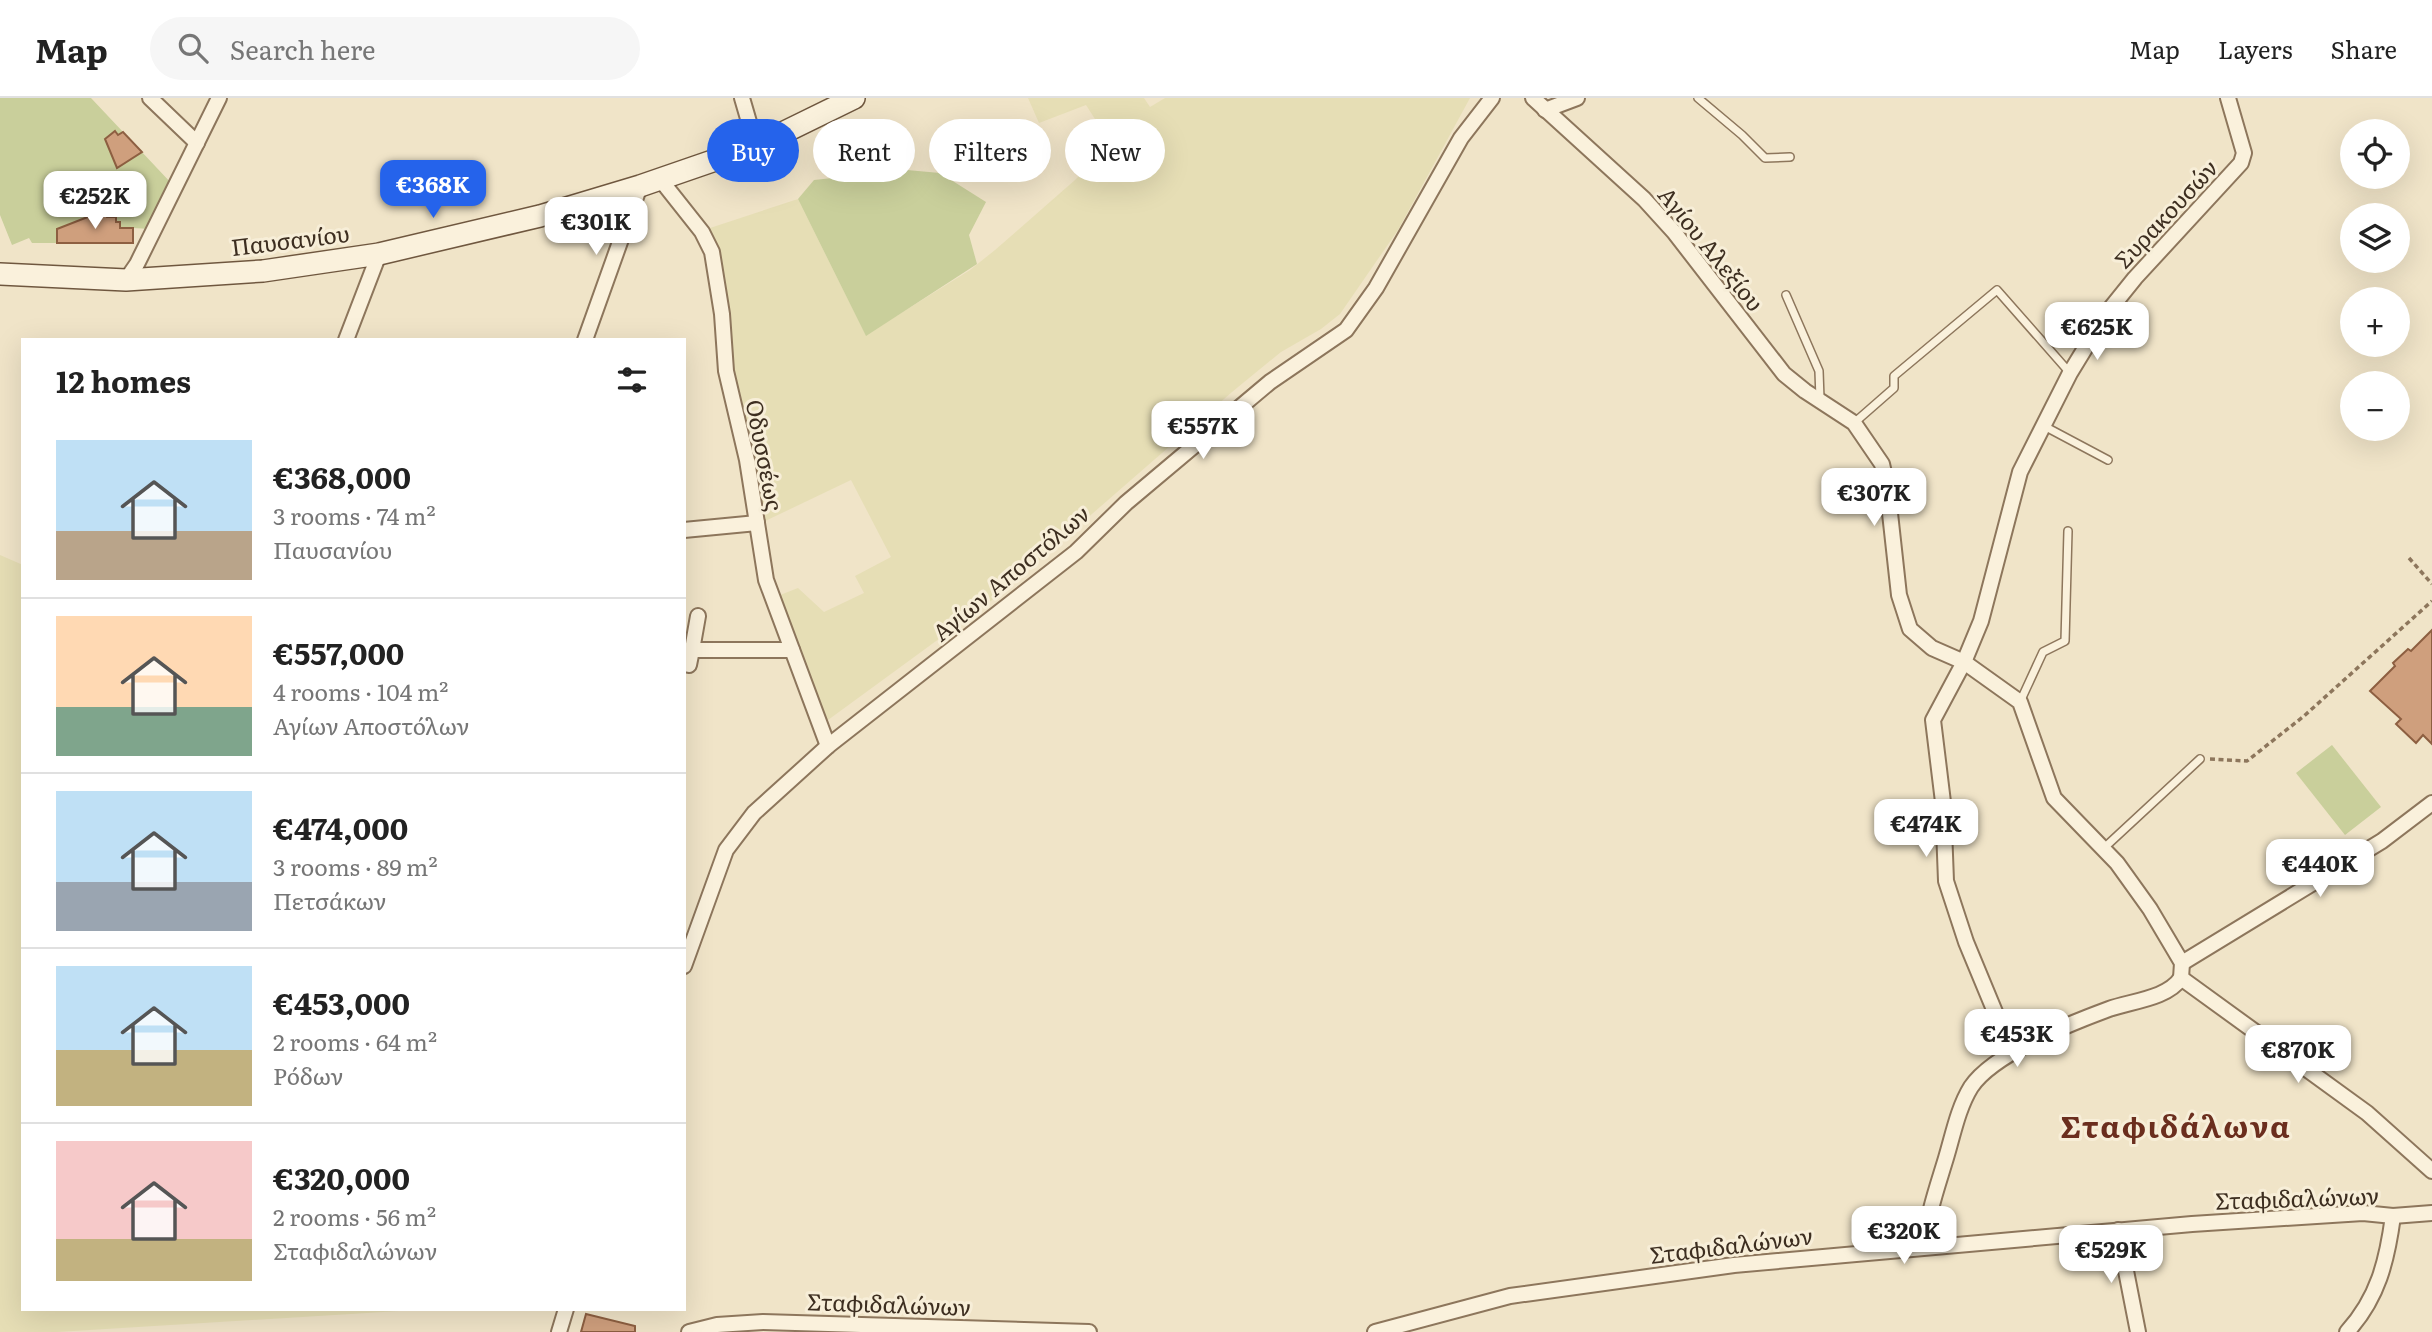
<!DOCTYPE html>
<html lang="en">
<head>
<meta charset="utf-8">
<style>
	:root { --surface:#fff; --page:#f6f6f6; --text:#222; --muted:#767676; --line:#e0e0e0; --accent:#2563eb }
	body { margin:0; font-family:Literata,serif; background:var(--page); color:var(--text); height:100vh; display:flex; flex-direction:column; font-size:26px; white-space:nowrap }
	* { box-sizing:border-box; margin:0 }
	p { font-size:23px; color:var(--muted) }
	.icon { flex:none; width:38px; height:38px; fill:none; stroke:currentColor; stroke-width:2; stroke-linecap:round; stroke-linejoin:round }
	.map { position:relative; flex:1; overflow:hidden }
	.side { position:absolute; left:21px; top:240px; width:665px; height:973px; display:flex; flex-direction:column; background:var(--surface); border-radius:0px; box-shadow:0 7px 28px #0002 }
	.side>* { flex:none }
	.guide { position:absolute; left:707px; top:21px; width:665px; height:63px; display:flex; gap:14px }
	.controls { position:absolute; left:2340px; top:21px; display:grid; gap:14px }
	.controls a { display:grid; place-items:center; width:70px; height:70px; border-radius:50%; background:var(--surface); box-shadow:0 7px 28px #0002; font-size:35px }
	.price { position:absolute; translate:-50% -60px; padding:0 16px; border-radius:14px; background:#fff; color:#222; font-size:23px; line-height:46px; filter:drop-shadow(0 2px 4px #0008) }
	.price::after { content:''; position:absolute; left:50%; top:42px; width:21px; height:16px; margin-left:-10px; background:inherit; clip-path:polygon(0 0,100% 0,50% 100%) }
	.price.selected { background:var(--accent); color:#fff }
	ul { padding:0; list-style:none }
	li { display:flex; align-items:center; gap:21px; height:175px; padding:0 35px }
	li+li { border-top:2px solid var(--line) }
	li span { display:grid; place-items:center; flex:none; width:196px; height:140px; border-radius:0px; color:#555 }
	li>.icon { margin-inline-start:auto }
	span .icon { width:84px; height:84px; fill:#fffc; stroke-width:1 }
	li b { font-size:30px }
	h2 { display:flex; justify-content:space-between; align-items:center; height:84px; padding:0 35px; font-size:30px }
	.pill { padding:0 24px; border-radius:32px; background:var(--surface); box-shadow:0 7px 28px #0002; font-size:24px; line-height:63px }
	.pill.selected { background:var(--accent); color:#fff }
	header { display:flex; align-items:center; gap:42px; box-sizing:border-box; height:98px; padding:0 35px; background:var(--surface); border-bottom:2px solid var(--line) }
	header strong { font-size:33px }
	nav { display:flex; gap:38px; margin-inline-start:auto; font-size:24px }
	.search { width:490px; height:63px; background:var(--page); display:flex; align-items:center; gap:18px; box-sizing:border-box; padding:0 24px; border-radius:38px; color:var(--muted); font-size:26px }
	.map>svg:first-child { display:block }
</style>
</head>
<body>
<header>
<strong>Map</strong>
<div class="search"><svg class="icon" aria-label="search" viewBox="0 0 24 24"><circle cx="10" cy="10" r="6"/><path d="M15 15l6 6"/></svg>Search here</div>
<nav><a>Map</a><a>Layers</a><a>Share</a></nav>
</header>
<div class="map">
<svg width="2432" height="1234" viewBox="0 0 2432 1234">
	<rect width="100%" height="100%" fill="#f0e4c8"/>
	<!-- farmland -->
	<g fill="#e6deb5">
		<polygon points="1028,0 1144,0 1150,9 1165,0 1470,0 1398,132 1340,216 1321,231 1281,254 1232,294 999,497 828,622 818,616 775,499 798,490 824,514 864,495 855,478 891,459 851,382 759,426 707,131 798,101 866,237 970,172 995,152 1075,82 1111,46 1086,7 1039,25"/>
		<polygon points="0,457 23,467 23,1211 400,1211 399,1213 57,1234 0,1234"/>
	</g>
	<!-- green -->
	<g fill="#c9cf9b">
		<polygon points="0,0 91,0 172,86 150,131 133,130 133,145 32,145 29,140 12,147 0,117"/>
		<polygon points="907,72 940,75 986,104 969,137 977,166 866,238 798,101 814,82"/>
		<polygon points="2332,647 2381,709 2345,737 2296,675"/>
	</g>
	<!-- building -->
	<g fill="#cf9f7d" stroke="#8d5f41" stroke-width="2">
		<polygon points="115,33 118,37 123,34 142,54 117,70 105,41"/>
		<polygon points="103,113 107,119 116,119 116,124 120,124 120,130 133,130 133,145 57,145 57,131"/>
		<polygon points="2432,532 2432,646 2423,637 2416,645 2396,626 2401,621 2370,593 2395,568 2393,565 2408,551 2411,553"/>
		<polygon points="586,1216 635,1228 635,1234 581,1234"/>
	</g>
	<g fill="none" stroke-linecap="round" stroke-linejoin="round">
		<!-- lane casing -->
		<g stroke="#8d765c" stroke-width="10">
			<g id="lane">
				<polyline points="1698,0 1742,37 1765,60 1790,59"/>
				<polyline points="1786,197 1819,273 1820,301"/>
				<polyline points="1854,325 1894,290 1894,278 1997,192 2070,275"/>
				<polyline points="2044,328 2108,362"/>
				<polyline points="2020,604 2043,554 2065,543 2068,433"/>
				<polyline points="2104,750 2200,661"/>
			</g>
		</g>
		<!-- street casing -->
		<g stroke="#8d765c" stroke-width="18">
			<g id="street">
				<polyline points="150,0 197,45"/>
				<polyline points="742,0 756,48"/>
				<polyline points="1533,0 1644,101 1674,134 1784,276 1805,293 1854,325 1882,366 1887,388 1899,497 1910,531 1932,550 1964,564 2020,604 2054,700 2117,765 2150,811 2182,865 2181,880"/>
				<polyline points="1545,12 1577,0"/>
				<polyline points="660,81 702,134 712,154 722,216 726,273 747,362 766,482 828,648"/>
				<polyline points="126,182 137,166 219,0"/>
				<polyline points="346,242 379,156"/>
				<polyline points="585,242 640,88"/>
				<polyline points="684,432 757,425"/>
				<polyline points="698,518 692,552 792,552"/>
				<polyline points="684,566 689,567 692,552"/>
				<polyline points="2182,865 2382,743 2432,705"/>
				<polyline points="684,868 726,752 754,715 828,648 1076,454 1126,405 1270,284 1346,232 1376,190 1461,40 1492,0"/>
				<polyline points="2181,880 2367,1015 2432,1073"/>
				<polyline points="2012,955 1966,844 1946,783 1943,704 1933,622 1964,564 1981,523 2020,374 2070,275 2106,216 2135,180 2241,65 2244,55 2228,0"/>
				<polyline points="2118,1132 2138,1234"/>
				<path d="M1925 1148C1927 1117 1937 1090 1946 1060 1953 1037 1958 1010 1971 989 1993 956 2071 925 2109 911 2131 903 2167 901 2181 880"/>
				<polyline points="559,1234 566,1211"/>
				<polyline points="689,1234 717,1227 763,1224 1089,1234"/>
				<polyline points="1375,1234 1510,1198 1734,1167 2192,1126 2363,1115 2393,1118 2432,1115"/>
				<path d="M2347 1234C2378 1200 2387 1163 2393 1118"/>
			</g>
		</g>
		<!-- secondary casing -->
		<g stroke="#6f573f" stroke-width="24">
			<polyline id="secondary" points="0,176 126,182 263,173 379,156 540,118 640,88 756,48 854,0"/>
		</g>
		<!-- path -->
		<g stroke="#8d765c" stroke-width="3.5" stroke-dasharray="5 3.5" stroke-linecap="butt">
			<polyline points="2409,460 2432,486"/>
			<polyline points="2210,661 2247,663 2304,618 2432,503"/>
		</g>
		<!-- lane -->
		<use href="#lane" stroke="#faf1dc" stroke-width="7"/>
		<!-- street -->
		<use href="#street" stroke="#faf1dc" stroke-width="14"/>
		<!-- secondary -->
		<use href="#secondary" stroke="#faf1dc" stroke-width="21"/>
	</g>
	<g text-anchor="middle" dominant-baseline="central" stroke-width="6" stroke-linejoin="round" paint-order="stroke">
		<!-- street labels -->
		<g font-size="23" fill="#3d2e20" stroke="#f7eed8">
			<text transform="translate(2165 115) rotate(-47)">Συρακουσών</text>
			<text transform="translate(290 141) rotate(-7)">Παυσανίου</text>
			<text transform="translate(1712 150) rotate(51)">Αγίου Αλεξίου</text>
			<text transform="translate(766 357) rotate(79)">Οδυσσέως</text>
			<text transform="translate(1010 474) rotate(-40)">Αγίων Αποστόλων</text>
			<text transform="translate(2297 1099) rotate(-2)">Σταφιδαλώνων</text>
			<text transform="translate(1731 1146) rotate(-7)">Σταφιδαλώνων</text>
			<text transform="translate(889 1205) rotate(2)">Σταφιδαλώνων</text>
		</g>
		<!-- district labels -->
		<g font-size="30" font-weight="bold" letter-spacing="2" fill="#6b2e1e" stroke="#f7eed8">
			<text x="2176" y="1027">Σταφιδάλωνα</text>
		</g>
	</g>
</svg>
<div class="controls">
<a><svg class="icon" aria-label="locate" viewBox="0 0 24 24"><circle cx="12" cy="12" r="6"/><path d="M12 2v4M12 18v4M2 12h4M18 12h4"/></svg></a>
<a><svg class="icon" aria-label="layers" viewBox="0 0 24 24"><path d="M12 4l9 5-9 5-9-5zM3 14l9 5 9-5"/></svg></a>
<a>+</a>
<a>−</a>
</div>
<b class="price selected" style="left:433px;top:122px">€368K</b>
<b class="price" style="left:95px;top:133px">€252K</b>
<b class="price" style="left:596px;top:159px">€301K</b>
<b class="price" style="left:2097px;top:264px">€625K</b>
<b class="price" style="left:1203px;top:363px">€557K</b>
<b class="price" style="left:1874px;top:430px">€307K</b>
<b class="price" style="left:1926px;top:761px">€474K</b>
<b class="price" style="left:2320px;top:801px">€440K</b>
<b class="price" style="left:2017px;top:971px">€453K</b>
<b class="price" style="left:2298px;top:987px">€870K</b>
<b class="price" style="left:1904px;top:1168px">€320K</b>
<b class="price" style="left:2111px;top:1187px">€529K</b>
<div class="guide">
<a class="pill selected">Buy</a>
<a class="pill">Rent</a>
<a class="pill">Filters</a>
<a class="pill">New</a>
</div>
<section class="side">
<h2>12 homes<svg class="icon" aria-label="filters" viewBox="0 0 24 24"><path d="M4 7h16M4 17h16"/><circle cx="9" cy="7" r="2"/><circle cx="15" cy="17" r="2"/></svg></h2>
<ul>
<li><span style="background:linear-gradient(#bfe0f5 65%,#b9a48a 0)"><svg class="icon" aria-label="home" viewBox="0 0 24 24"><path d="M3 11l9-7 9 7M6 9v11h12V9"/></svg></span><div><b>€368,000</b><p>3 rooms · 74 m²</p><p>Παυσανίου</p></div></li>
<li><span style="background:linear-gradient(#ffd9b3 65%,#7fa58c 0)"><svg class="icon" aria-label="home" viewBox="0 0 24 24"><path d="M3 11l9-7 9 7M6 9v11h12V9"/></svg></span><div><b>€557,000</b><p>4 rooms · 104 m²</p><p>Αγίων Αποστόλων</p></div></li>
<li><span style="background:linear-gradient(#bfe0f5 65%,#9aa5b1 0)"><svg class="icon" aria-label="home" viewBox="0 0 24 24"><path d="M3 11l9-7 9 7M6 9v11h12V9"/></svg></span><div><b>€474,000</b><p>3 rooms · 89 m²</p><p>Πετσάκων</p></div></li>
<li><span style="background:linear-gradient(#bfe0f5 60%,#c2b280 0)"><svg class="icon" aria-label="home" viewBox="0 0 24 24"><path d="M3 11l9-7 9 7M6 9v11h12V9"/></svg></span><div><b>€453,000</b><p>2 rooms · 64 m²</p><p>Ρόδων</p></div></li>
<li><span style="background:linear-gradient(#f6c9c9 70%,#c2b280 0)"><svg class="icon" aria-label="home" viewBox="0 0 24 24"><path d="M3 11l9-7 9 7M6 9v11h12V9"/></svg></span><div><b>€320,000</b><p>2 rooms · 56 m²</p><p>Σταφιδαλώνων</p></div></li>
</ul>
</section>
</div>
</body>
</html>
